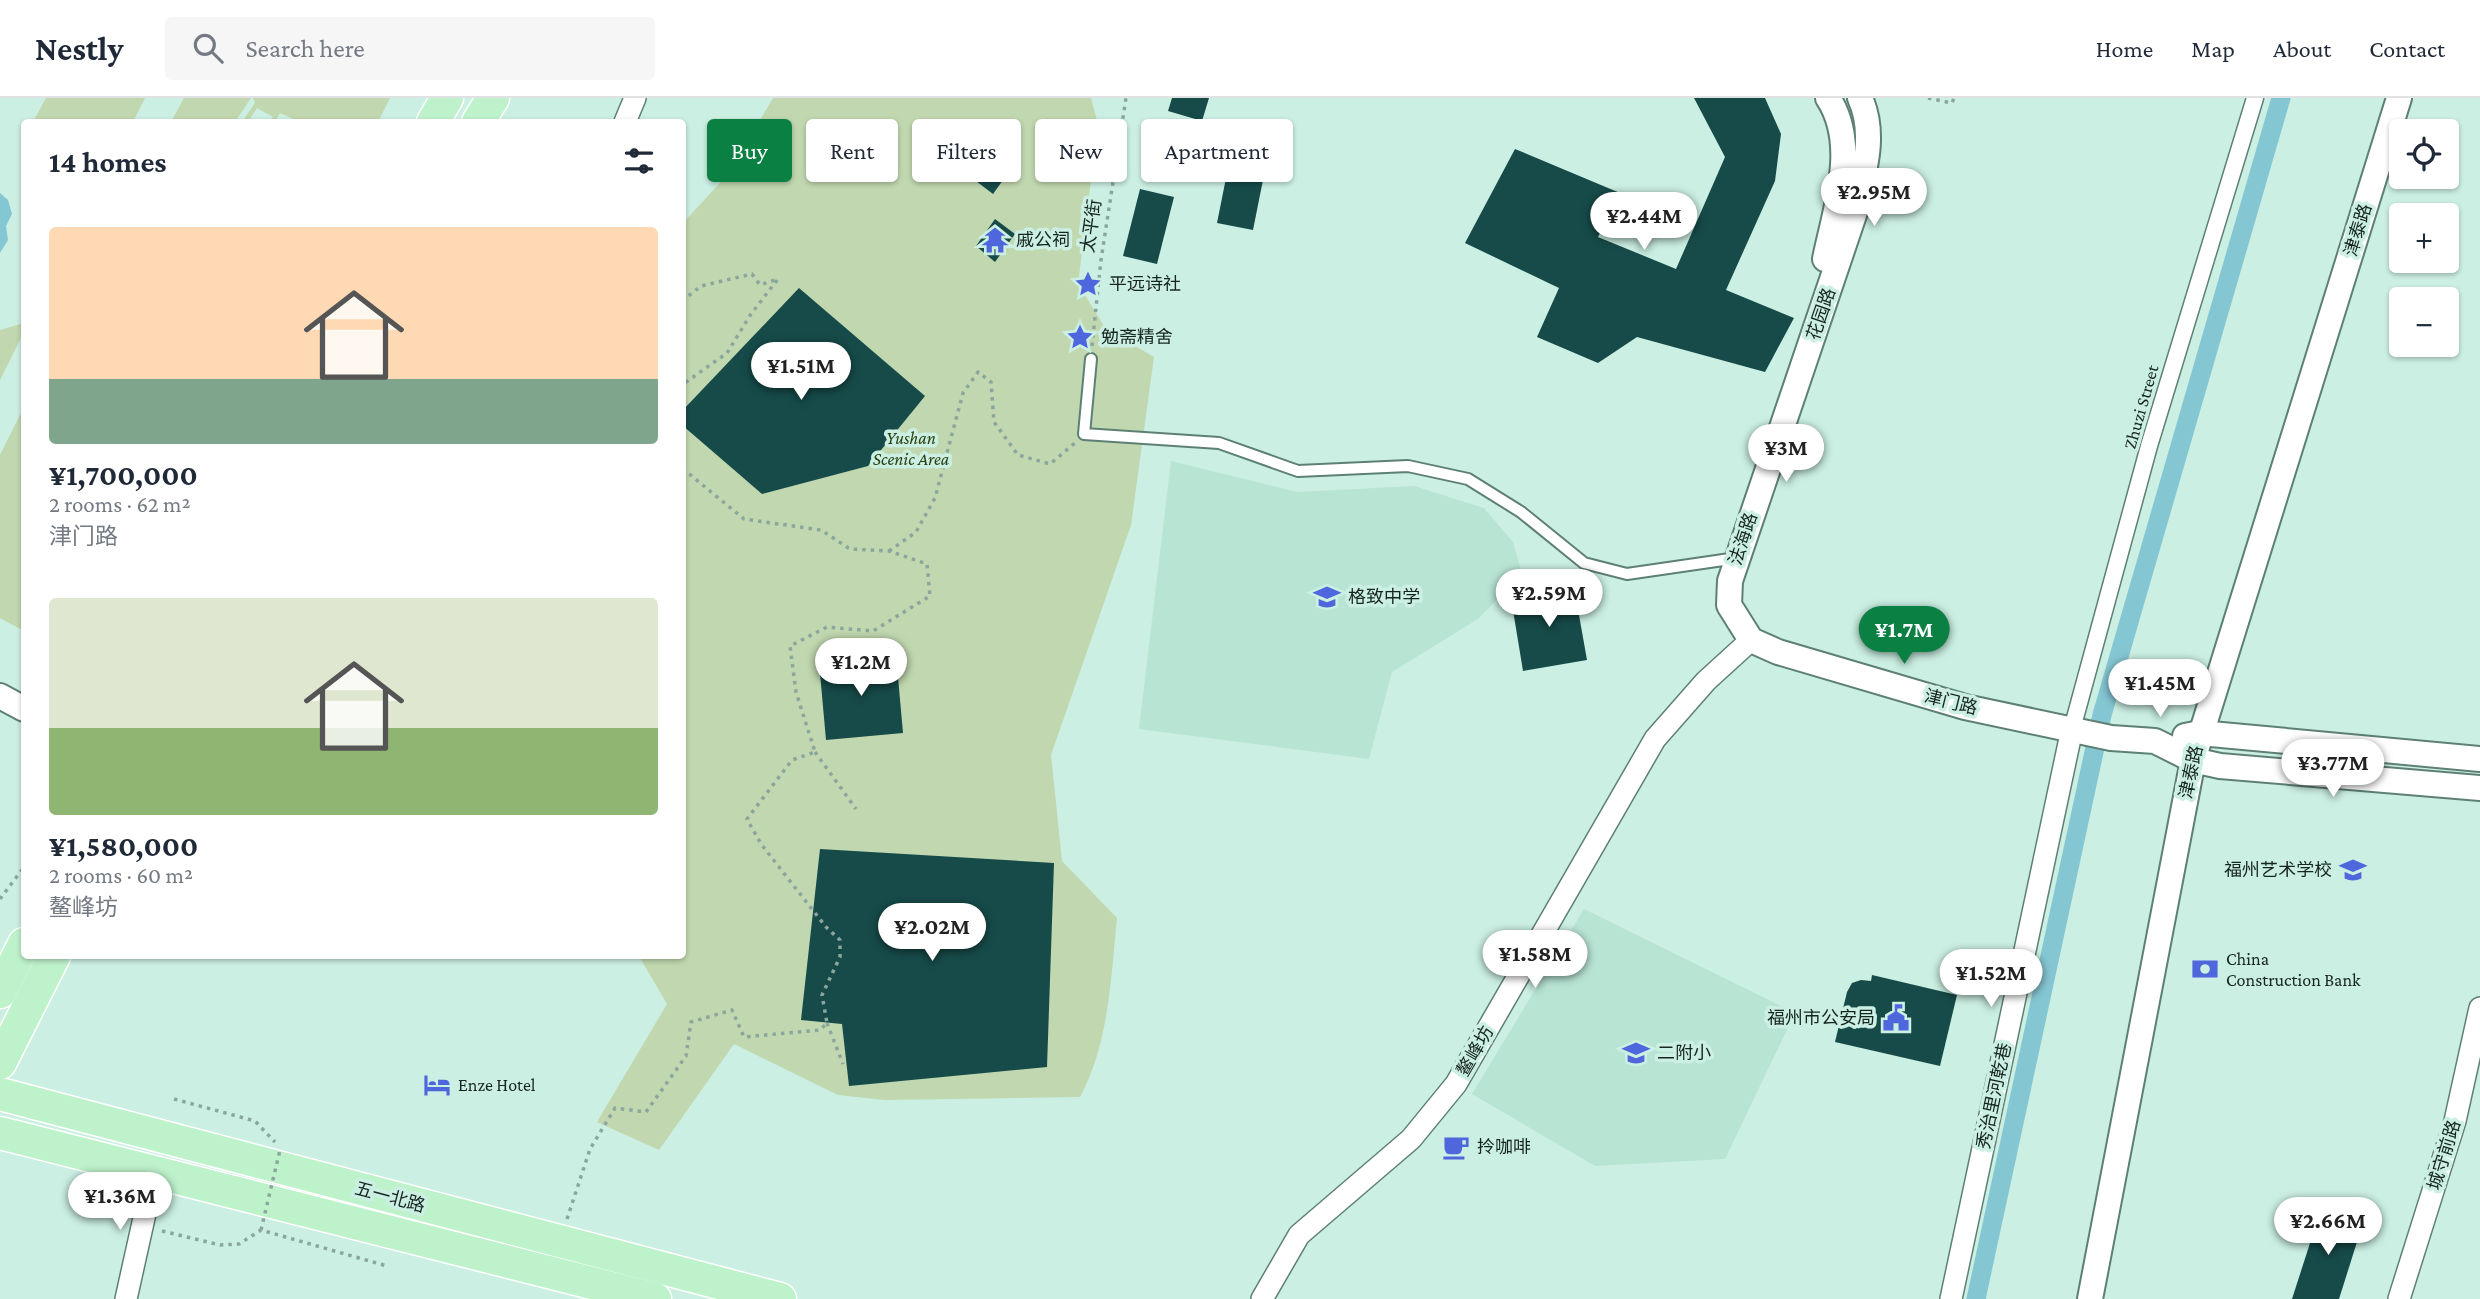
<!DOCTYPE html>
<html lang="en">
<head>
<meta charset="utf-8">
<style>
	:root { --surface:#fff; --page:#f6f6f7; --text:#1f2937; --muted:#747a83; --line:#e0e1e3; --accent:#0b8043 }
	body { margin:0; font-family:"Crimson Pro","Noto Sans SC",serif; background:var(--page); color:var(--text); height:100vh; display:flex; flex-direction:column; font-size:26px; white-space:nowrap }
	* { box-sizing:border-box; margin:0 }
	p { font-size:23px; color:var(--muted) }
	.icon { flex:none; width:38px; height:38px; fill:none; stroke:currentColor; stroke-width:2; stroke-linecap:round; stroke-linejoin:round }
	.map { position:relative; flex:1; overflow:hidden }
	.sheet { position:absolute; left:21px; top:21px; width:665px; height:840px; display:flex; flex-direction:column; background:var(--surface); border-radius:7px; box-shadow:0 2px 5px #0004 }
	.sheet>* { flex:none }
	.hud { position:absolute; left:707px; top:21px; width:665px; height:63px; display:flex; gap:14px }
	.tools { position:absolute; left:2389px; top:21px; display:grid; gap:14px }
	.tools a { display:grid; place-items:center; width:70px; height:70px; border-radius:7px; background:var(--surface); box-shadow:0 2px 5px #0004; font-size:35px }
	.price { position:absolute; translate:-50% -60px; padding:0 16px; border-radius:24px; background:#fff; color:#222; font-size:23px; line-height:46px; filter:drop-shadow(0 2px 4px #0008) }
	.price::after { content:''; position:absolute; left:50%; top:42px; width:21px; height:16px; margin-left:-10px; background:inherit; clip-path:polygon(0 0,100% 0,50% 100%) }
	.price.current { background:var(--accent); color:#fff }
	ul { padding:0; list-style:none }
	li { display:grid; align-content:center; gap:14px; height:371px; padding:0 28px }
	li span { display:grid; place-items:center; height:217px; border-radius:7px; color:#555 }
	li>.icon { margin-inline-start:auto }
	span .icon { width:126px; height:126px; fill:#fffc; stroke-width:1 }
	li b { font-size:30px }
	h2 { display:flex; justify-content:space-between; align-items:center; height:84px; padding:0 28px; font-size:30px }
	.tag { padding:0 24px; border-radius:7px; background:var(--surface); box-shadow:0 2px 5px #0004; font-size:24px; line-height:63px }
	.tag.current { background:var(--accent); color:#fff }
	header { display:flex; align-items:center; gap:42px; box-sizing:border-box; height:98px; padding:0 35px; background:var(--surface); border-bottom:2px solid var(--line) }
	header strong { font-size:33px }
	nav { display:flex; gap:38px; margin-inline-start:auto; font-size:24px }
	.search { width:490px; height:63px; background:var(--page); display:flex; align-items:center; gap:18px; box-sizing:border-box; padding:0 24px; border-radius:7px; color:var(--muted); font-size:26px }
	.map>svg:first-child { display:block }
</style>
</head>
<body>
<header>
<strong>Nestly</strong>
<div class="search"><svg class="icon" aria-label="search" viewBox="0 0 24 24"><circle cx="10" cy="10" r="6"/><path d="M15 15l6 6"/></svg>Search here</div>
<nav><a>Home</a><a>Map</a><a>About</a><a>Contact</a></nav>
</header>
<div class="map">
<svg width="2480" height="1201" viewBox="0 0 2480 1201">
	<rect width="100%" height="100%" fill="#cbefe2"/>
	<!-- built -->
	<g fill="#b8e4d4">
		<polygon points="1171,363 1297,394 1414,388 1484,410 1513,444 1522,476 1478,521 1392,574 1369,661 1139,631"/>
		<polygon points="1584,811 1795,915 1725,1061 1595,1068 1472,996"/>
	</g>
	<!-- green -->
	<g fill="#c0d7af">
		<polygon points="46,0 145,0 133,24 33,24"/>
		<polygon points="184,0 251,0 235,24 171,24"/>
		<polygon points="253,0 390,0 378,24 300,24 280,15 275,24 269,24 273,19 257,10 248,24 242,24 255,5"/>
		<path d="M773 0H1091L1098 26 1078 186 1106 231 1154 259 1131 427 1051 657 1062 763 1117 820C1111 880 1109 945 1080 999L885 1002 838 997 734 946 659 1052 597 1024 667 906 639 858H682L683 125 729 75Z"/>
		<polygon points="24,225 24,234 0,282 0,232"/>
		<polygon points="24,309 24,533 0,520 0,357"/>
	</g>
	<!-- water -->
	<polygon fill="#85c6d3" points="0,95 8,102 12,116 6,128 8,142 0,155"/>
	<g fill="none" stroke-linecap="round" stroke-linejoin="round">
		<!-- canal -->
		<polyline stroke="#85c6d3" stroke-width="19" points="1976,1201 2102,617 2281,0"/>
	</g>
	<!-- building -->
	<g fill="#164b49">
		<polygon points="1172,0 1209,0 1202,23 1168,13"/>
		<polygon points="1694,0 1765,0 1781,36 1775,83 1726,192 1794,220 1765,274 1637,239 1598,265 1537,239 1559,190 1465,145 1515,51 1620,95 1598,139 1676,171 1725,59"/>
		<polygon points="988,53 1011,71 993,96 968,77"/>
		<polygon points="1230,60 1266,67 1253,132 1217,125"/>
		<polygon points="1140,91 1174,99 1157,166 1123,158"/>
		<polygon points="995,121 1015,136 995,164 976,148"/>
		<polygon points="799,190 925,298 868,368 762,396 682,327 682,313"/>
		<polygon points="1574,489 1587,562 1523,573 1511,500"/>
		<polygon points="896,557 903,635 826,642 819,564"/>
		<polygon points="820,751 1054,765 1047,969 849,988 842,926 801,922"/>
		<polygon points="1872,877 1957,897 1940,968 1835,944 1847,894 1852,885 1861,882 1871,883"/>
		<polygon points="2321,1111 2363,1125 2339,1201 2292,1201"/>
	</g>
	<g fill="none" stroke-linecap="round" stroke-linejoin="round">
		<!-- service casing -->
		<g stroke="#5e8074" stroke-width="14">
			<polyline id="service" points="1091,261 1084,336 1219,345 1298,373 1408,368 1468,381 1521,414 1584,465 1627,476 1737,460"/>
		</g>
		<!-- pedestrian casing -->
		<g stroke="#5e8074" stroke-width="19">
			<polyline id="pedestrian" points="2072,631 2149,348 2255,0"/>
		</g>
		<!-- minor casing -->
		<g stroke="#5e8074" stroke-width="24">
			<g id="minor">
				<polyline points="625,24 635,0"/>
				<polyline points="126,1201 154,1075"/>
				<polyline points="1262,1201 1299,1137 1411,1041 1456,986 1655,641 1706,583 1751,542"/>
				<polyline points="1951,1201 2072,631"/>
				<polyline points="2399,1201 2455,1023 2480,910"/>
			</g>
		</g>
		<!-- tertiary casing -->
		<g stroke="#5e8074" stroke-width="28">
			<g id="tertiary">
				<path d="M1860 0C1877 37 1863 77 1855 114L1730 483 1729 507 1751 542 1778 554 1965 609 2111 640 2155 643 2193 662 2220 668 2480 690"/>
				<path d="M1825 161C1835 111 1859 47 1828 0"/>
				<polyline points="0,598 24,611"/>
				<polyline points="2185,638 2200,635 2480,661"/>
				<polyline points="2090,1201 2193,662 2399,0"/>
			</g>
		</g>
		<!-- primary casing -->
		<g stroke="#fff" stroke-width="35">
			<g id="primary">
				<polyline points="433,24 447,0"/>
				<polyline points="478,24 493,0"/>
				<polyline points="0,894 24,846"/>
				<polyline points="0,965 54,858"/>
				<polyline points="0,996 780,1201"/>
				<polyline points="0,1035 655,1201"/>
			</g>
		</g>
		<!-- path -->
		<g stroke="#8ba79d" stroke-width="3.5" stroke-dasharray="3.5 5" stroke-linecap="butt">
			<polyline points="1928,0 1952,5 1954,0"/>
			<polyline points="682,203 701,188 752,176 760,187 778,181 751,216 727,255 682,287"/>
			<polyline points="1092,248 1101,162 1126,0"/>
			<polyline points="889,453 916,434 935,400 963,295 978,274 991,284 994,324 1018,357 1050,366 1075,345"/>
			<polyline points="815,654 856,711"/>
			<polyline points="0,801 24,769"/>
			<polyline points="827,925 843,966"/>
			<polyline points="174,1001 255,1023 275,1044"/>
			<polyline points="567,1121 590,1051 615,1010 646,1014 686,958 691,924 732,912 744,939 820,932 827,925 822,897 840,859 840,842 826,829 761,746 747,721 792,662 815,654 796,594 790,548 827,529 873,533 930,498 927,466 889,453 850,451 821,432 744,421 682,370"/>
			<polyline points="162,1133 220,1147 239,1146 261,1132 387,1168"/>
		</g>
		<!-- service -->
		<use href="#service" stroke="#fff" stroke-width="10"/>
		<!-- pedestrian -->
		<use href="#pedestrian" stroke="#fff" stroke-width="16"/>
		<!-- minor -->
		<use href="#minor" stroke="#fff" stroke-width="21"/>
		<!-- tertiary -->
		<use href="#tertiary" stroke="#fff" stroke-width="24"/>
		<!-- primary -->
		<use href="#primary" stroke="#bef2cb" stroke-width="32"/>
		<!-- path-bridge -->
		<polyline stroke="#8ba79d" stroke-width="3.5" stroke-dasharray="3.5 5" stroke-linecap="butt" points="261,1132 280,1052"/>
	</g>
	<!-- icons -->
	<defs>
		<g id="temple-bare" transform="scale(2.1)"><path d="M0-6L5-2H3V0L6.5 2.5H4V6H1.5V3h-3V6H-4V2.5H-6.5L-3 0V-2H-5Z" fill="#4f67dc" stroke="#cbefe2" stroke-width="2.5" paint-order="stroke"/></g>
		<g id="sight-bare" transform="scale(2.1)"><path d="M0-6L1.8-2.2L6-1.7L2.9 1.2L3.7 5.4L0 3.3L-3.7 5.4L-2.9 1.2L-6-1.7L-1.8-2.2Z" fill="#4f67dc" stroke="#cbefe2" stroke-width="2.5" paint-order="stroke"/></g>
		<g id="school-bare" transform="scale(2.1)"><path d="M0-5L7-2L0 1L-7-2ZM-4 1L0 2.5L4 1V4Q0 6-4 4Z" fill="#4f67dc" stroke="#cbefe2" stroke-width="2.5" paint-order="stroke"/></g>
		<g id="bank-bare" transform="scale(2.1)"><path d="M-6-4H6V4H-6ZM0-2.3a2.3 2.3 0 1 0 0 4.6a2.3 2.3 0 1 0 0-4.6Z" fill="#4f67dc" stroke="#cbefe2" stroke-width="2.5" paint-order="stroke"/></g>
		<g id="civic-bare" transform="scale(2.1)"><path d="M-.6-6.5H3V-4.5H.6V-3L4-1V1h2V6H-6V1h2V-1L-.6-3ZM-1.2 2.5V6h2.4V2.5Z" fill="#4f67dc" stroke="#cbefe2" stroke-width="2.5" paint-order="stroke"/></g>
		<g id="hotel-bare" transform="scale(2.1)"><path d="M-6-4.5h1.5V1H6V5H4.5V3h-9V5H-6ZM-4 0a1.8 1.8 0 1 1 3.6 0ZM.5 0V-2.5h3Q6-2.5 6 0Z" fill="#4f67dc" stroke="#cbefe2" stroke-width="2.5" paint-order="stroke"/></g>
		<g id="cafe-bare" transform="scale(2.1)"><path d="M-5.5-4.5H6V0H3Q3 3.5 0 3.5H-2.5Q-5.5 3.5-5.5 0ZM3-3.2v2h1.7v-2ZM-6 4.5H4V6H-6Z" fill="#4f67dc" stroke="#cbefe2" stroke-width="2.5" paint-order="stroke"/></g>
	</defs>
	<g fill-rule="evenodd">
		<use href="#temple-bare" x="995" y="142"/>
		<use href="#sight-bare" x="1088" y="186"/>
		<use href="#sight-bare" x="1080" y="239"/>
		<use href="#school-bare" x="1327" y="499"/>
		<use href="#school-bare" x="2353" y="772"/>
		<use href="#bank-bare" x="2205" y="871"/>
		<use href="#civic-bare" x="1896" y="920"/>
		<use href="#school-bare" x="1636" y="955"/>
		<use href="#hotel-bare" x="437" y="987"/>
		<use href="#cafe-bare" x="1456" y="1049"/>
	</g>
	<g text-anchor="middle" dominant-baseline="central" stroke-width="7" stroke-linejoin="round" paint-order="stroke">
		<!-- street labels -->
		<g font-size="18" fill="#172520" stroke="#cbefe2">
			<text transform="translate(1091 128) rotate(-82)">太平街</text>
			<text transform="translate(2358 132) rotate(-73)">津泰路</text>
			<text transform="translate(1821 216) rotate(-71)">花园路</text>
			<text transform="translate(2141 309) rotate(-74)">Zhuzi Street</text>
			<text transform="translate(1743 441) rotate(-72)">法海路</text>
			<text transform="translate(1951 604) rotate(14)">津门路</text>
			<text transform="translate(2191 674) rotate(-78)">津泰路</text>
			<text transform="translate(1475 953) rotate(-60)">鳌峰坊</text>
			<text transform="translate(1994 998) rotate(-78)">秀治里河乾巷</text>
			<text transform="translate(2444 1057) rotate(-73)">城守前路</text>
			<text transform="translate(390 1099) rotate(15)">五一北路</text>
		</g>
		<!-- poi labels -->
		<g font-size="18" fill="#172520" stroke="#cbefe2" text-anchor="start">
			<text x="1016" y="142">戚公祠</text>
			<text x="1109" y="186">平远诗社</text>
			<text x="1101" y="239">勉斋精舍</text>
			<text x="1348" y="499">格致中学</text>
			<text x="2332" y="772" text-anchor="end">福州艺术学校</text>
			<text x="2226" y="861">China<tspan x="2226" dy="21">Construction Bank</tspan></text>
			<text x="1875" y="920" text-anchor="end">福州市公安局</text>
			<text x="1657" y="955">二附小</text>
			<text x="458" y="987">Enze Hotel</text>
			<text x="1477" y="1049">拎咖啡</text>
		</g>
		<!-- park labels -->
		<g font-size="18" font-style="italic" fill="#2a4111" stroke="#cbefe2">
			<text x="911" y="340">Yushan<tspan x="911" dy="21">Scenic Area</tspan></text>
		</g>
	</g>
</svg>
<div class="tools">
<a><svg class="icon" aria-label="locate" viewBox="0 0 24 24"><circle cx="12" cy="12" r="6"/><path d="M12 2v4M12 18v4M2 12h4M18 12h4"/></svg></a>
<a>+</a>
<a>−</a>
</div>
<b class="price" style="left:1874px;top:130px">¥2.95M</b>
<b class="price" style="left:1644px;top:154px">¥2.44M</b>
<b class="price" style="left:801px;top:304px">¥1.51M</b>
<b class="price" style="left:1786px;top:386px">¥3M</b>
<b class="price" style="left:1549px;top:531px">¥2.59M</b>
<b class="price current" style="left:1904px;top:568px">¥1.7M</b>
<b class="price" style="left:861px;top:600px">¥1.2M</b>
<b class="price" style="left:2160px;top:621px">¥1.45M</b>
<b class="price" style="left:2333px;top:701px">¥3.77M</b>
<b class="price" style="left:932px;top:865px">¥2.02M</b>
<b class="price" style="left:1535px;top:892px">¥1.58M</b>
<b class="price" style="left:1991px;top:911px">¥1.52M</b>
<b class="price" style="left:120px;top:1134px">¥1.36M</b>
<b class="price" style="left:2328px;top:1159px">¥2.66M</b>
<div class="hud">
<a class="tag current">Buy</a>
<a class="tag">Rent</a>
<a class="tag">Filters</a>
<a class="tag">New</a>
<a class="tag">Apartment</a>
</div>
<section class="sheet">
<h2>14 homes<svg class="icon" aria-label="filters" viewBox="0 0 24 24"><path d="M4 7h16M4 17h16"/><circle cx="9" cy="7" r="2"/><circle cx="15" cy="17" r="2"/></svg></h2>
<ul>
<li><span style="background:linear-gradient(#ffd9b3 70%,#7fa58c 0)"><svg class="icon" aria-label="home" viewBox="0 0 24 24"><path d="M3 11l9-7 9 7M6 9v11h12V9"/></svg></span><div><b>¥1,700,000</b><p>2 rooms · 62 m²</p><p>津门路</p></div></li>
<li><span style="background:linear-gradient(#dfe7d0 60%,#8fb573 0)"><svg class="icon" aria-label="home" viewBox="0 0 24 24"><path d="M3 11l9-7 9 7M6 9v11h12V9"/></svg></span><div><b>¥1,580,000</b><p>2 rooms · 60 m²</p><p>鳌峰坊</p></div></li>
</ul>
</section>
</div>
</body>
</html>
